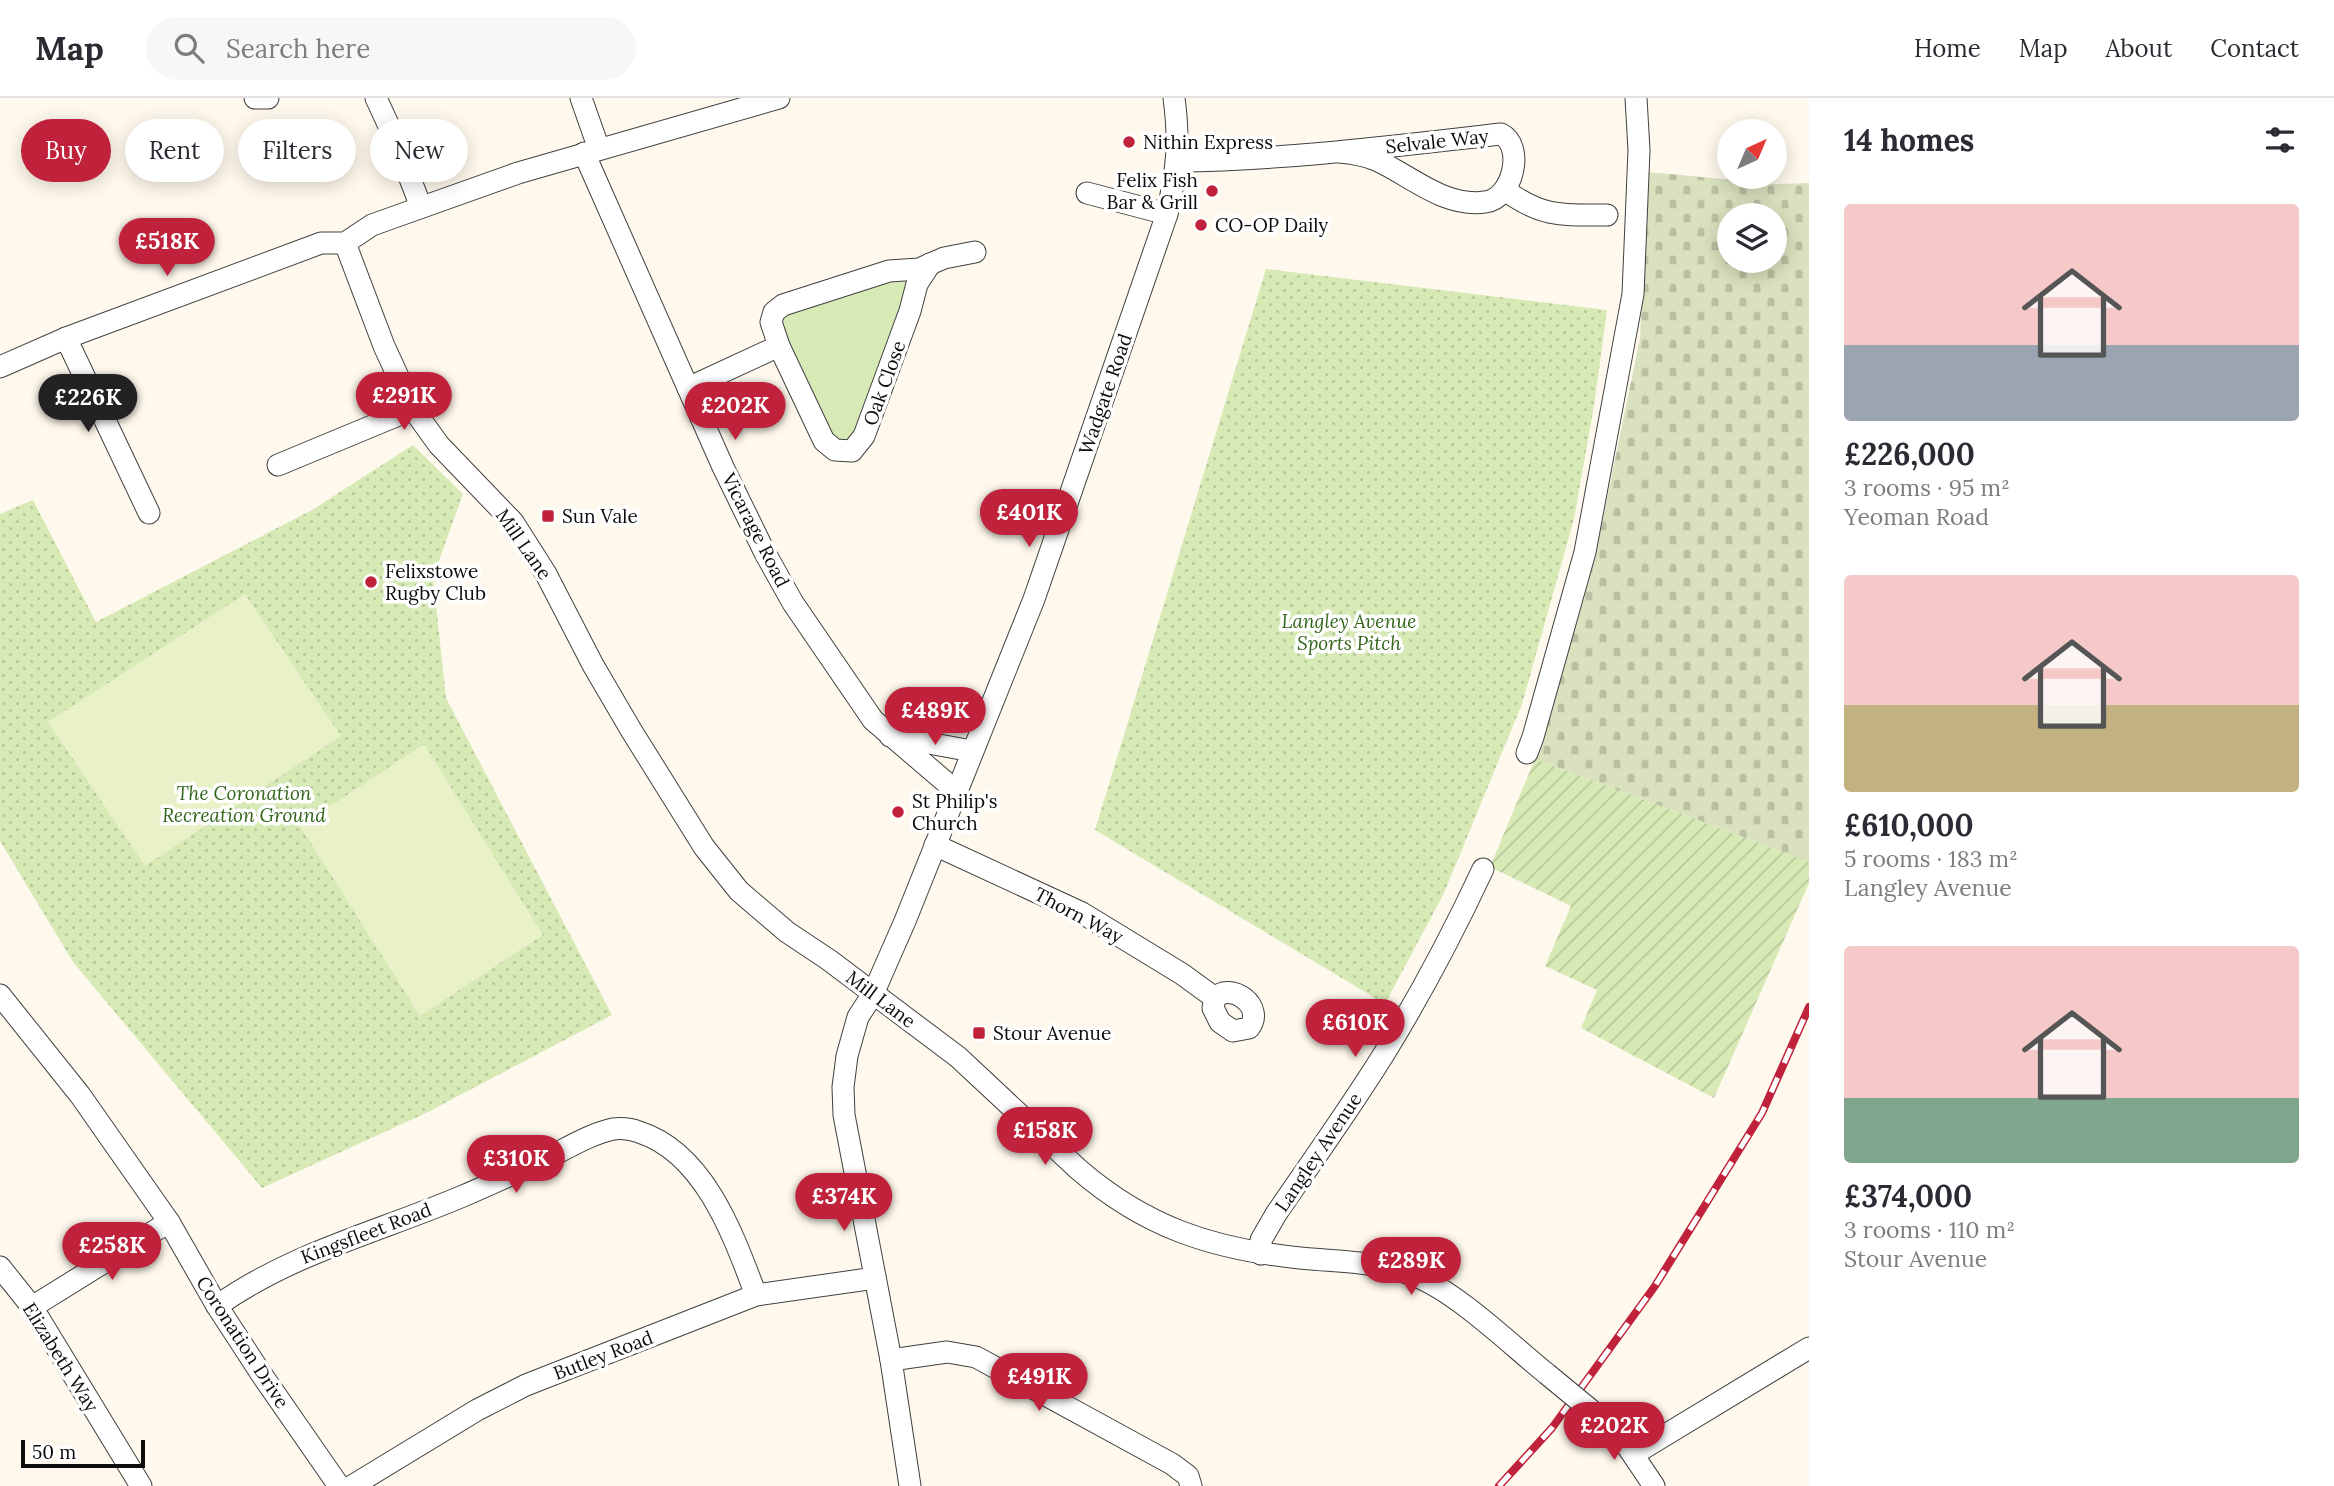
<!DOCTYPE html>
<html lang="en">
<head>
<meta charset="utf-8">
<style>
	:root { --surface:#fff; --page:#f7f7f7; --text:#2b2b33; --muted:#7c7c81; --line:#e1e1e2; --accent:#c0223c }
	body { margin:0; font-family:Lora,serif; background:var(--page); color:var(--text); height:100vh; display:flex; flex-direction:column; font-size:26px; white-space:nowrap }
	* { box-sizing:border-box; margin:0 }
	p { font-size:23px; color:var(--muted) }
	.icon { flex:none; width:38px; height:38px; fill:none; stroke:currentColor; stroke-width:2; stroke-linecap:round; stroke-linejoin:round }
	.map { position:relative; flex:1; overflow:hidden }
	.sheet { display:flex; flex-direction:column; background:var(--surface); width:525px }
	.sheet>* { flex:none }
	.banner { position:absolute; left:21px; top:21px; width:665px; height:63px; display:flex; gap:14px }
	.needle { width:46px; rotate:44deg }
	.controls { position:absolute; left:1717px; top:21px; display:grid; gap:14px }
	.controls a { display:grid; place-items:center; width:70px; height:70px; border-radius:50%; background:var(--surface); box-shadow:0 4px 18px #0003; font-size:35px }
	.scale { position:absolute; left:21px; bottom:18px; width:124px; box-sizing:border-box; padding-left:7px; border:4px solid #0d0d0d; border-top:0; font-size:19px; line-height:24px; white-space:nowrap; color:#0d0d0d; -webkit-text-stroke:5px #fff; paint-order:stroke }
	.price { position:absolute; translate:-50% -60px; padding:0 16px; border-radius:24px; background:var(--accent); color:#fff; font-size:23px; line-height:46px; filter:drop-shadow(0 2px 4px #0008) }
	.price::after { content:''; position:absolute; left:50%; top:42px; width:21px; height:16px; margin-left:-10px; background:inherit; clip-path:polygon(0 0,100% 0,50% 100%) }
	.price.on { background:#222; color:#fff }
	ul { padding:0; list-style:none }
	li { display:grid; align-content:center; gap:14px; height:371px; padding:0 35px }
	li span { display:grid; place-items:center; height:217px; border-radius:7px; color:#555 }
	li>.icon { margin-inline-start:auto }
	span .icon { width:126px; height:126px; fill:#fffc; stroke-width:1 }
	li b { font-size:30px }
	h2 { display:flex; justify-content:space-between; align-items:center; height:84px; padding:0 35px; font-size:30px }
	.pill { padding:0 24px; border-radius:32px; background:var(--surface); box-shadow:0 4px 18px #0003; font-size:24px; line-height:63px }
	.pill.on { background:var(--accent); color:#fff }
	header { display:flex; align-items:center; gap:42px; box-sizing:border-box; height:98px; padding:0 35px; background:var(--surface); border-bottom:2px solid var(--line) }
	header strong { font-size:33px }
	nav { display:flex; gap:38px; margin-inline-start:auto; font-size:24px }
	.search { width:490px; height:63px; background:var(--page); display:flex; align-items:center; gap:18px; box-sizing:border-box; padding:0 24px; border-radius:38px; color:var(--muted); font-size:26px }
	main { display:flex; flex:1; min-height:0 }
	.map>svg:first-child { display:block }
</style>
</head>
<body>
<header>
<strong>Map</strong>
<div class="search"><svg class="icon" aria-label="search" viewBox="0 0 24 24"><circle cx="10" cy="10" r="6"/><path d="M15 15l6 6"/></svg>Search here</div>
<nav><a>Home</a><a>Map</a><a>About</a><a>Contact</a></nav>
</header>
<main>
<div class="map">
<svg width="1809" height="1388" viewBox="0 0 1809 1388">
	<defs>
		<pattern id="cemetery-stones" width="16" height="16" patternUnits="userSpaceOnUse" patternTransform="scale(1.75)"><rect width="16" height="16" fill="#dae1be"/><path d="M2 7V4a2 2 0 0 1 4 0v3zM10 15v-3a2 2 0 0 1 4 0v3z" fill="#bac0a2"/></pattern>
		<pattern id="park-dots" width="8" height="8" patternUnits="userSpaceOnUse" patternTransform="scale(1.75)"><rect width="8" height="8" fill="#d7eab6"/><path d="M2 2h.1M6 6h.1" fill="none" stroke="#b7c89b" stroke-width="1.8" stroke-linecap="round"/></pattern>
		<pattern id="garden-furrows" width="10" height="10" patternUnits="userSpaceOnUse" patternTransform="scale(1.75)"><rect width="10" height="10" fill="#d7eab6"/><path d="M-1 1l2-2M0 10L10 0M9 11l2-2" fill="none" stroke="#b7c89b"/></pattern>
	</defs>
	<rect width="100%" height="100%" fill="#fff9ed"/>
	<!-- grass -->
	<polygon fill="#d7eab6" points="898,178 908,184 861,337 836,347 776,231 778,218"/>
	<!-- cemetery -->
	<path fill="url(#cemetery-stones)" fill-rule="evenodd" d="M1648 74 1776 86 1809 85V764L1535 661 1601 430 1640 240ZM1729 117H1774V163H1729Z"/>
	<!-- park -->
	<g fill="url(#park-dots)">
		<polygon points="1266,171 1607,212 1594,308 1574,421 1522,606 1444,795 1385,906 1095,732"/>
		<polygon points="413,347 463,396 433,479 446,600 612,917 426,1015 262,1090 73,864 0,743 0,416 33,402 96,524 312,412"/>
	</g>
	<!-- garden -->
	<polygon fill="url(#garden-furrows)" points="1535,661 1809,764 1809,785 1714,1000 1581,930 1597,892 1545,868 1571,808 1490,769"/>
	<!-- pitch -->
	<g fill="#e8f1c8">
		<polygon points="245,496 341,638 145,768 48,624"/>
		<polygon points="424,646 543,837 420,918 300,728"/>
	</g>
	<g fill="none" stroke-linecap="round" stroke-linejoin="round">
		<!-- minor casing -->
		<g stroke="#404040" stroke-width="23">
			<g id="minor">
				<polyline points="255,0 268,0"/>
				<polyline points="376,0 394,39 421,109"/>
				<polyline points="581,0 599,51"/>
				<polyline points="584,55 723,369 765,455 793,505 873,622 956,693"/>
				<path d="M1178 63C1286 62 1394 48 1501 36 1525 48 1513 101 1485 104 1444 110 1410 77 1376 62 1364 57 1351 55 1339 54"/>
				<path d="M1506 93C1544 120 1563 117 1607 117"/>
				<polyline points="1087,95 1167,116"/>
				<path d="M345 145 384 248 413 311 439 347 513 424 546 476 593 567 631 632 704 749 739 793 787 834 829 862 958 959 1078 1071C1145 1129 1212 1151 1300 1160 1339 1164 1379 1163 1415 1178 1457 1194 1511 1247 1547 1276"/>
				<polyline points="66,240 149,415"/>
				<polyline points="779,248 824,343 835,352 852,353 864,338 910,213 917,186 930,166"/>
				<polyline points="0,269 66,240 321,145 345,145 372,127 518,75 779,0"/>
				<polyline points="688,290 779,248 771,224 774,214 783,207 889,173 919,171 944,160 975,154"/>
				<polyline points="278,367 413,311"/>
				<polyline points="890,638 972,653"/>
				<polyline points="1527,655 1533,639 1585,454 1633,196 1639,52 1636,0"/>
				<path d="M935 747 1082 815 1182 876 1215 900C1230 883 1266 908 1249 930L1233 933 1220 924 1213 910 1215 900"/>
				<polyline points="0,897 80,997 169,1124 217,1208 262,1277 339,1388"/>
				<path d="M1261 1156V1142L1276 1116C1314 1060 1355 1004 1390 946 1424 890 1455 831 1483 771"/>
				<polyline points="0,1169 32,1209 141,1388"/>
				<path d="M217 1208C291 1155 381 1133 463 1098 489 1087 515 1075 541 1063 565 1052 587 1037 613 1031 622 1030 631 1031 639 1034 705 1055 734 1139 756 1197"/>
				<polyline points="32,1209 169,1124"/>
				<polyline points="891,1262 947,1254 976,1259 1172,1366 1188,1378 1191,1388"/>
				<polyline points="1598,1318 1623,1342 1654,1388"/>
				<polyline points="1634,1356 1809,1250"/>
				<polyline points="352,1388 477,1312 526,1287 756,1197 875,1180"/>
				<path d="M910 1388 891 1262 844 1017 843 989 847 958 858 919 873 896 905 823 1034 501 1167 116C1177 72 1180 45 1174 0"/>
			</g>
		</g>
		<!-- minor -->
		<use href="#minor" stroke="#fff" stroke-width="21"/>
		<!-- rail casing -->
		<g stroke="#c0223c" stroke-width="8">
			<polyline id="rail" points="1499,1388 1552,1330 1655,1188 1762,1015 1809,909"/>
		</g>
		<!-- rail -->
		<use href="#rail" stroke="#fff" stroke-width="5" stroke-dasharray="16" stroke-linecap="butt"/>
		<!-- minor-bridge casing -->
		<g stroke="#404040" stroke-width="23" stroke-linecap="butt">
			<polyline id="minor-bridge" points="1547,1276 1598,1318"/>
		</g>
		<!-- minor-bridge -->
		<use href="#minor-bridge" stroke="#fff" stroke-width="21"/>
	</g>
	<!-- markers -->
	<g fill="#c0223c" stroke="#fff" stroke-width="2.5">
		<circle cx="1129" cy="44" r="7"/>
		<circle cx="1212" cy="93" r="7"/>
		<circle cx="1201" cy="127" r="7"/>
		<rect x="541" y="411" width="14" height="14" rx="3.5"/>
		<circle cx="371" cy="484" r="7"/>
		<circle cx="898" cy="714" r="7"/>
		<rect x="972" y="928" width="14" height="14" rx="3.5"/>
	</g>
	<g text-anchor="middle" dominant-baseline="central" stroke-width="7" stroke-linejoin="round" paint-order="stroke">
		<!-- street labels -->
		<g font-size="19" fill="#0d0d0d" stroke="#fff">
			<text transform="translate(1437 43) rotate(-6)">Selvale Way</text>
			<text transform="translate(884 285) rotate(-70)">Oak Close</text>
			<text transform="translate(1105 296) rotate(-71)">Wadgate Road</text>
			<text transform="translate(756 432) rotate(63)">Vicarage Road</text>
			<text transform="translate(524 446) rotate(55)">Mill Lane</text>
			<text transform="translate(1079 817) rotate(28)">Thorn Way</text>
			<text transform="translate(881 901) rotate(37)">Mill Lane</text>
			<text transform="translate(1318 1054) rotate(-56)">Langley Avenue</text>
			<text transform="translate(366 1135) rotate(-21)">Kingsfleet Road</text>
			<text transform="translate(243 1244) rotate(57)">Coronation Drive</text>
			<text transform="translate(603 1257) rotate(-21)">Butley Road</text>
			<text transform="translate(61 1259) rotate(58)">Elizabeth Way</text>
		</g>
		<!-- poi labels -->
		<g font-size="19" fill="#0d0d0d" stroke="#fff" text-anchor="start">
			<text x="1143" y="44">Nithin Express</text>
			<text x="1198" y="82" text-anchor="end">Felix Fish<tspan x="1198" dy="22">Bar &amp; Grill</tspan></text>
			<text x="1215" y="127">CO-OP Daily</text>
			<text x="562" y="418">Sun Vale</text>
			<text x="385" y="473">Felixstowe<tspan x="385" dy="22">Rugby Club</tspan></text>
			<text x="912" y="703">St Philip's<tspan x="912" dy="22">Church</tspan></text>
			<text x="993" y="935">Stour Avenue</text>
		</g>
		<!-- park labels -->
		<g font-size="19" font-style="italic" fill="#34661c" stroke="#fff">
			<text x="1349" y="523">Langley Avenue<tspan x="1349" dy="22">Sports Pitch</tspan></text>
			<text x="244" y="695">The Coronation<tspan x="244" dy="22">Recreation Ground</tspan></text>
		</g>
	</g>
</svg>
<div class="controls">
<a><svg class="needle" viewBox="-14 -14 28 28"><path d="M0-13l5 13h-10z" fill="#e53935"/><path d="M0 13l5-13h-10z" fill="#7c7c81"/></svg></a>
<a><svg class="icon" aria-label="layers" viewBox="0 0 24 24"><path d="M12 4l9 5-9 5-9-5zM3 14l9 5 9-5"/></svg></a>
</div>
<div class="scale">50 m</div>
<b class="price" style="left:167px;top:180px">£518K</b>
<b class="price" style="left:404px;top:334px">£291K</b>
<b class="price on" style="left:88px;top:336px">£226K</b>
<b class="price" style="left:735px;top:344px">£202K</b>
<b class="price" style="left:1029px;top:451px">£401K</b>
<b class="price" style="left:935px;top:649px">£489K</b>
<b class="price" style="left:1355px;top:961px">£610K</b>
<b class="price" style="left:1045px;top:1069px">£158K</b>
<b class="price" style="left:516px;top:1097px">£310K</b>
<b class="price" style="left:844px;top:1135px">£374K</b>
<b class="price" style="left:112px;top:1184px">£258K</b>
<b class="price" style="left:1411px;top:1199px">£289K</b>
<b class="price" style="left:1039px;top:1315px">£491K</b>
<b class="price" style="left:1614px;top:1364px">£202K</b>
<div class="banner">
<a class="pill on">Buy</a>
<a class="pill">Rent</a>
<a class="pill">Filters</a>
<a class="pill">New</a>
</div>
</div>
<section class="sheet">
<h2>14 homes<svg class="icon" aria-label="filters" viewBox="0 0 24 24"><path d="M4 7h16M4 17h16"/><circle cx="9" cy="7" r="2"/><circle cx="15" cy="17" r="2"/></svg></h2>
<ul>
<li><span style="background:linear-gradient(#f6c9c9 65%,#9aa5b1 0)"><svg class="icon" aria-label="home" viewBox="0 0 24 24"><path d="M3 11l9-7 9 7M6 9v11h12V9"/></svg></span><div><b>£226,000</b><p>3 rooms · 95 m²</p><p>Yeoman Road</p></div></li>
<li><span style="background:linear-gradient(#f6c9c9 60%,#c2b280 0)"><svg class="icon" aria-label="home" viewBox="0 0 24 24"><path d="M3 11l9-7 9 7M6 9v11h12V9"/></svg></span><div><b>£610,000</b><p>5 rooms · 183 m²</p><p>Langley Avenue</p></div></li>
<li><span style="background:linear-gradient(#f6c9c9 70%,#7fa58c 0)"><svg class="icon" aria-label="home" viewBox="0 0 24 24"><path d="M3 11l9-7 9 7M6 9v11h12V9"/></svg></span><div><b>£374,000</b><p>3 rooms · 110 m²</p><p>Stour Avenue</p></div></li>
</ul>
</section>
</main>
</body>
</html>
